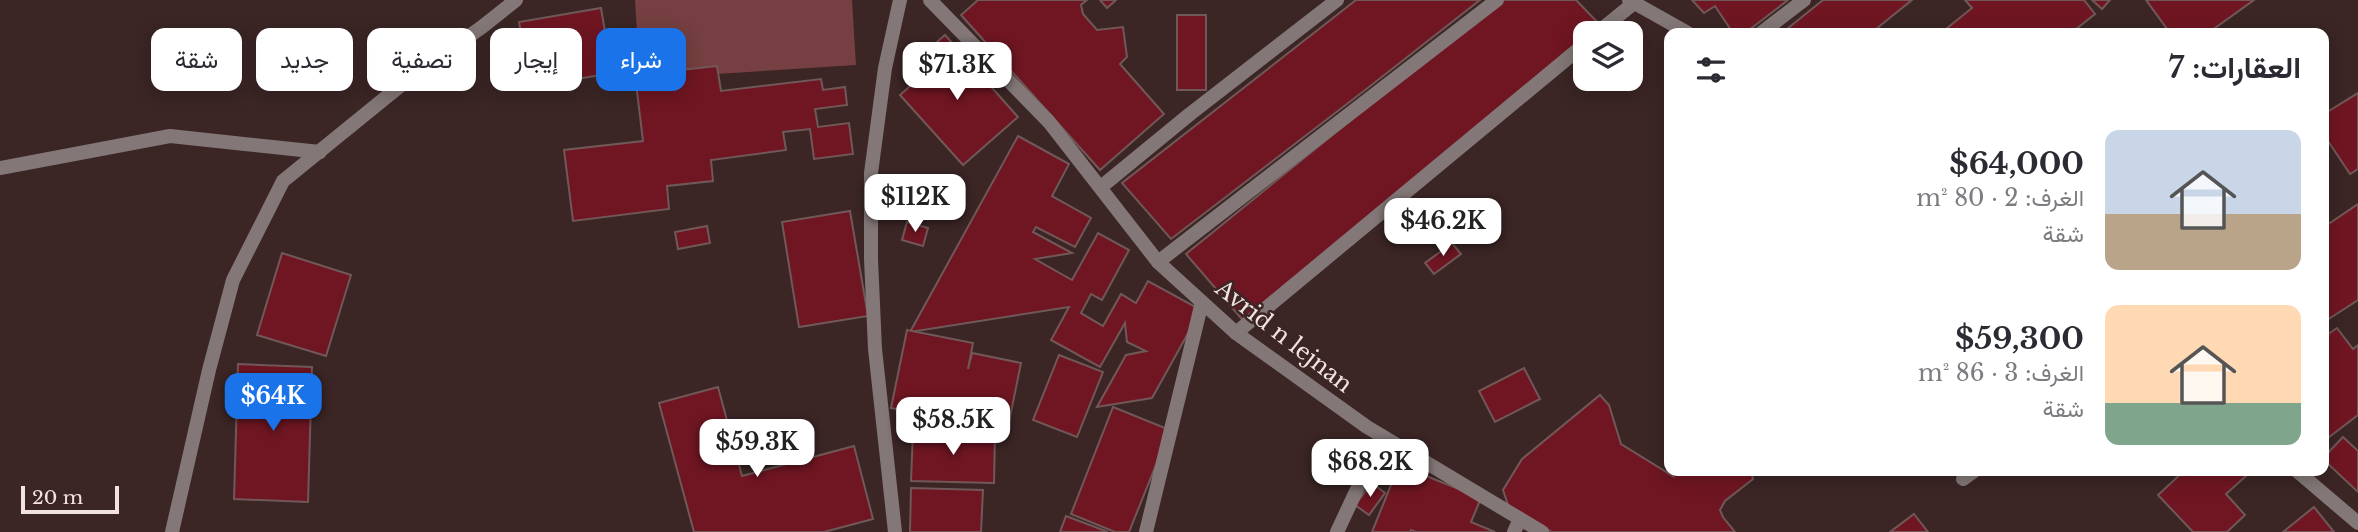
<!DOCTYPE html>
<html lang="ar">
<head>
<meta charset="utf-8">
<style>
	:root { --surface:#fff; --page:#f7f7f7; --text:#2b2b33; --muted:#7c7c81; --accent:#1a73e8 }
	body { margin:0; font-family:"Libre Baskerville",Vazirmatn,serif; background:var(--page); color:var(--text); direction:rtl; height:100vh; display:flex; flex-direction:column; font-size:26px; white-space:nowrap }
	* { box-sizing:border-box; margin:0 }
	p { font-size:23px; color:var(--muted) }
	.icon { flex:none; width:38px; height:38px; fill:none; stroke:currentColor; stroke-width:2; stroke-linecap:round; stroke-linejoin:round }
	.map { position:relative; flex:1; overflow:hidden; direction:ltr }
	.details { position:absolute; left:1664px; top:28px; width:665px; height:448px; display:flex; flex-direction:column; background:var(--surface); border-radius:14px; box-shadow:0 4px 18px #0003; direction:rtl }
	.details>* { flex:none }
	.hud { position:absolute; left:21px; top:28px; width:665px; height:63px; direction:rtl; display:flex; gap:14px }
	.fabs { position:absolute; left:1573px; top:21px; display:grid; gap:14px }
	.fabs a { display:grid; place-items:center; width:70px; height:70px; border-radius:14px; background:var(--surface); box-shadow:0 4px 18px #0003; font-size:35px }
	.scale { position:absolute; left:21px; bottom:18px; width:98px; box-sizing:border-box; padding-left:7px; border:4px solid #f2e2e2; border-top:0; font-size:19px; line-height:24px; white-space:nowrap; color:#f2e2e2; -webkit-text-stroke:5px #3b2525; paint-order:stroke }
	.price { position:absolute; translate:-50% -60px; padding:0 16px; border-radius:14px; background:#fff; color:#222; font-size:23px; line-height:46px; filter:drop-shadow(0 2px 4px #0008) }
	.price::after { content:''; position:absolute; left:50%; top:42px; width:21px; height:16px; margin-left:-10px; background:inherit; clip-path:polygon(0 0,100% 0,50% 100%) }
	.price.active { background:var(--accent); color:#fff }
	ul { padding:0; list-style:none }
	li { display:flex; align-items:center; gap:21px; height:175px; padding:0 28px }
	li span { display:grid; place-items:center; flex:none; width:196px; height:140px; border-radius:14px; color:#555 }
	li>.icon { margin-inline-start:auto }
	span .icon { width:84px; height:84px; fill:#fffc; stroke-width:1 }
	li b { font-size:30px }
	h2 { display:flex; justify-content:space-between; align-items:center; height:84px; padding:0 28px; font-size:30px }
	.tag { padding:0 24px; border-radius:14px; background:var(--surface); box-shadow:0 4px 18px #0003; font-size:24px; line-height:63px }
	.tag.active { background:var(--accent); color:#fff }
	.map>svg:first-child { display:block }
</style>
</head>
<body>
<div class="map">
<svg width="2358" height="532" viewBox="0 0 2358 532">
	<rect width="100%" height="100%" fill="#3b2525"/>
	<!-- green -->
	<polygon fill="#763f41" points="635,0 852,0 856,65 640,79"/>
	<!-- building -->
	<g fill="#6f1622" stroke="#715858" stroke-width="2">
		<polygon points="978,0 1087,0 1081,5 1083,14 1097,30 1123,27 1127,57 1120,64 1164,114 1100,170 961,15"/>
		<polygon points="1100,0 1116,0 1107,8"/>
		<polygon points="1356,0 1480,0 1369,87 1171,239 1122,183"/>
		<polygon points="1499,0 1576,0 1603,28 1597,33 1586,33 1586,43 1247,325 1186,254"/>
		<polygon points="1692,0 1788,0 1745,33 1733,33 1715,6 1704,13"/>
		<polygon points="1823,0 1912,0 1871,33 1782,33"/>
		<polygon points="1965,0 2084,0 2095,14 2071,33 1941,33 1972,8"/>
		<polygon points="2092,0 2110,0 2102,9"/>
		<polygon points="2146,0 2254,0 2208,33 2170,33"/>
		<polygon points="601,8 612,73 531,87 519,22"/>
		<rect x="1177" y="15" width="29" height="75"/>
		<polygon points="945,35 1018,117 963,165 900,95 925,73 915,61"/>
		<polygon points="717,66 721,91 821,79 823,90 845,87 847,105 815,109 818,127 849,123 853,154 814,159 810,129 783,132 786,150 711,160 713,181 667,186 669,209 573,221 564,150 643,141 635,75"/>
		<polygon points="2358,93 2358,169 2350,174 2326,138 2324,139 2324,114"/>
		<polygon points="1018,136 1069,164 1052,196 1091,218 1075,247 1036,227 1033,232 1072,253 1035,259 1072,280 1098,233 1129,250 1102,300 1091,294 1081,313 1103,326 1121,294 1136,303 1148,281 1201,310 1152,398 1097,407 1126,355 1146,351 1127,342 1125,323 1100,367 1051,340 1069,307 910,332"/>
		<polygon points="2358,204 2358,300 2324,322 2324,227"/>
		<polygon points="850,211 868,316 799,327 782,222"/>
		<polygon points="907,222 928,228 923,246 902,240"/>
		<polygon points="707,226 710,243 678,249 675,232"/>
		<polygon points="1452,243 1461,254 1434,274 1425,263"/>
		<polygon points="282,253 351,275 326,356 257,335"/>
		<polygon points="2337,328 2353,349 2358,345 2358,415 2324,441 2324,337"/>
		<polygon points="907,330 973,343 968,369 972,353 1021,363 1007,432 891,408"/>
		<polygon points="1059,355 1103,372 1077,437 1033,420"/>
		<polygon points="238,364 312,367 308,502 234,499"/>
		<polygon points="1524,368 1540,399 1495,422 1479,391"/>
		<polygon points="718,387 742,476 854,446 873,519 824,532 694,532 659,403"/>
		<polygon points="1600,395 1609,405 1621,444 1673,476 1671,471 1751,471 1753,479 1725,501 1720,510 1723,517 1735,532 1552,532 1508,505 1503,490 1522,459"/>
		<polygon points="1113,407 1170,430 1129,532 1115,532 1071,514"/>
		<polygon points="913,431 995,433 994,483 911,481"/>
		<polygon points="2343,437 2358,451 2358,492 2324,460 2324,457"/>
		<polygon points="1399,465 1481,498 1471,522 1495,532 1416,532 1411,530 1410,532 1372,532"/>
		<polygon points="2184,471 2241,471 2246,476 2226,494 2245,515 2227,532 2193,532 2158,495"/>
		<polygon points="1372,483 1385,493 1369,515 1355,505"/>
		<polygon points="911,488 983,490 981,532 910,532"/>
		<polygon points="2314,507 2334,532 2283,532"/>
		<polygon points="1914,514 1928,532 1890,532"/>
		<polygon points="1066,516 1108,532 1060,532"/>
	</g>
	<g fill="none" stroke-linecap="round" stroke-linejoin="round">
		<!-- lane -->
		<g stroke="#837777" stroke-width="14">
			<polyline points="1597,33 1634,3"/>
			<polyline points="1761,33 1804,0"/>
			<polyline points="1101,187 1190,114 1337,0"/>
			<polyline points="1158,262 1497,0"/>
			<polyline points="1236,333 1586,43"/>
			<polyline points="1963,479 1974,471"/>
			<polyline points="1146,532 1202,302"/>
			<polyline points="1337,532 1382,436"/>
			<polyline points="1514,532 1520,519"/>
		</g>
		<!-- street -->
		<g stroke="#837777" stroke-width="14">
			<polyline points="930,0 1049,122 1158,262 1236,333 1367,427 1542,532"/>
			<polyline points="1629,0 1688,33"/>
			<polyline points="0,168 170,136 320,152"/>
			<polyline points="2297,471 2358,523"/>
			<polyline points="172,532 209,370 233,280 283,181 411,77 482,27 516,0"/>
			<polyline points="895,532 875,349 871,259 871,173 885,68 900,0"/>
		</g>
	</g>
	<g text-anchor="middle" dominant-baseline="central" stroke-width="5" stroke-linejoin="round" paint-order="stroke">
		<!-- street labels -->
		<g font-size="23" fill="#f2e2e2" stroke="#3b2525">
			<text transform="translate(1284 336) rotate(38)">Avrid n lejnan</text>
		</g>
	</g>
</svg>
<div class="fabs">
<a><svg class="icon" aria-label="layers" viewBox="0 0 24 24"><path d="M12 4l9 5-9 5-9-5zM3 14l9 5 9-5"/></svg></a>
</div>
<div class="scale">20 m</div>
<b class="price" style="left:957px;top:102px">$71.3K</b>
<b class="price" style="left:915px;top:234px">$112K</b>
<b class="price" style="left:1443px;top:258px">$46.2K</b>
<b class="price active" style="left:273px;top:433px">$64K</b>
<b class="price" style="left:953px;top:457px">$58.5K</b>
<b class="price" style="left:757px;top:479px">$59.3K</b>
<b class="price" style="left:1370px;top:499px">$68.2K</b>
<div class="hud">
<a class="tag active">شراء</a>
<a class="tag">إيجار</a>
<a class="tag">تصفية</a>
<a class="tag">جديد</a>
<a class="tag">شقة</a>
</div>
<section class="details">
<h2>العقارات: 7<svg class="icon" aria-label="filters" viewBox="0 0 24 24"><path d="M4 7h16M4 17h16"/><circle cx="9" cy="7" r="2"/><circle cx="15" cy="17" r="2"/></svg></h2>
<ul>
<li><span style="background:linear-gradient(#c9d6e8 60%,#b9a48a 0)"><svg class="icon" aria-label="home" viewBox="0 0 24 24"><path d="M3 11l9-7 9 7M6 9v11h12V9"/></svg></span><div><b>$64,000</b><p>الغرف: 2 · 80 m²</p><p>شقة</p></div></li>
<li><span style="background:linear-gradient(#ffd9b3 70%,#7fa58c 0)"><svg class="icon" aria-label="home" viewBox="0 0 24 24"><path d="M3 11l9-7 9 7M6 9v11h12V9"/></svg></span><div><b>$59,300</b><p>الغرف: 3 · 86 m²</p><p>شقة</p></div></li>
</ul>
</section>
</div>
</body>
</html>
